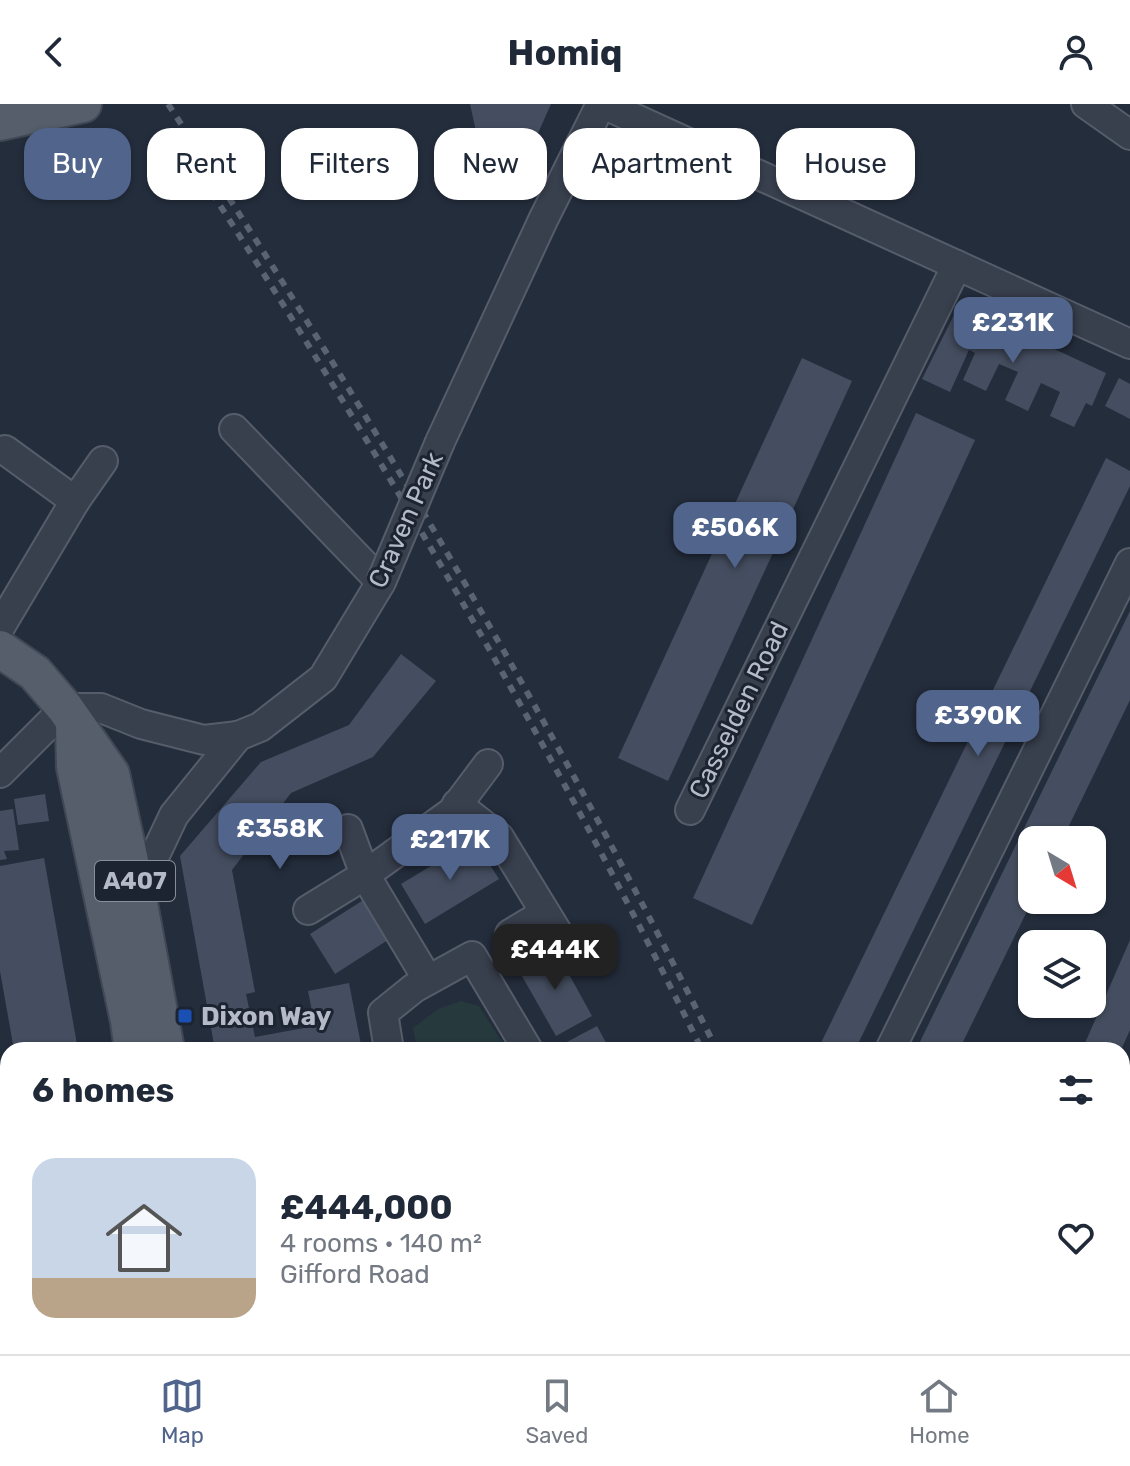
<!DOCTYPE html>
<html lang="en">
<head>
<meta charset="utf-8">
<style>
	:root { --surface:#fff; --page:#f2f2f3; --text:#1f2937; --muted:#747a83; --line:#e0e1e3; --accent:#50648c }
	body { margin:0; font-family:Rubik,sans-serif; background:var(--page); color:var(--text); height:100vh; display:flex; flex-direction:column; font-size:30px; white-space:nowrap }
	* { box-sizing:border-box; margin:0 }
	p { font-size:26px; color:var(--muted) }
	.icon { flex:none; width:44px; height:44px; fill:none; stroke:currentColor; stroke-width:2; stroke-linecap:round; stroke-linejoin:round }
	.map { position:relative; flex:1; overflow:hidden }
	.sheet { position:absolute; left:0px; top:938px; width:1130px; height:312px; display:flex; flex-direction:column; background:var(--surface); border-radius:24px 24px 0 0; box-shadow:0 2px 6px #0004 }
	.sheet>* { flex:none }
	.banner { position:absolute; left:24px; top:24px; width:1082px; height:72px; display:flex; gap:16px }
	.needle { width:52px; rotate:142deg }
	.buttons { position:absolute; left:1018px; top:722px; display:grid; gap:16px }
	.buttons a { display:grid; place-items:center; width:88px; height:88px; border-radius:16px; background:var(--surface); box-shadow:0 2px 6px #0004; font-size:40px }
	.price { position:absolute; translate:-50% -68px; padding:0 18px; border-radius:16px; background:var(--accent); color:#fff; font-size:26px; line-height:52px; filter:drop-shadow(0 2px 4px #0008) }
	.price::after { content:''; position:absolute; left:50%; top:48px; width:24px; height:18px; margin-left:-12px; background:inherit; clip-path:polygon(0 0,100% 0,50% 100%) }
	.price.on { background:#222; color:#fff }
	ul { padding:0; list-style:none }
	li { display:flex; align-items:center; gap:24px; height:200px; padding:0 32px }
	li span { display:grid; place-items:center; flex:none; width:224px; height:160px; border-radius:24px; color:#555 }
	li>.icon { margin-inline-start:auto }
	span .icon { width:96px; height:96px; fill:#fffc; stroke-width:1 }
	li b { font-size:34px }
	h2 { display:flex; justify-content:space-between; align-items:center; height:96px; padding:0 32px; font-size:34px }
	.pill { padding:0 28px; border-radius:24px; background:var(--surface); box-shadow:0 2px 6px #0004; font-size:28px; line-height:72px }
	.pill.on { background:var(--accent); color:#fff }
	header { display:flex; justify-content:space-between; align-items:center; height:104px; padding:0 32px; background:var(--surface); font-size:36px; font-weight:700 }
	.tabs { display:flex; justify-content:space-around; align-items:center; height:112px; border-top:2px solid var(--line); background:var(--surface); font-size:22px; color:var(--muted) }
	.tabs a { display:grid; justify-items:center; gap:4px }
	.tabs .on { color:var(--accent) }
	.map>svg:first-child { display:block }
</style>
</head>
<body>
<header><svg class="icon" aria-label="back" viewBox="0 0 24 24"><path d="M15 5l-7 7 7 7"/></svg>Homiq<svg class="icon" aria-label="person" viewBox="0 0 24 24"><circle cx="12" cy="8" r="4"/><path d="M4 21q1-7 8-7t8 7"/></svg></header>
<div class="map">
<svg width="1130" height="1250" viewBox="0 0 1130 1250">
	<rect width="100%" height="100%" fill="#242d3c"/>
	<!-- green -->
	<polygon fill="#26393d" points="461,897 479,902 507,946 417,946 413,924 438,905"/>
	<!-- building -->
	<g fill="#454e60">
		<polygon points="470,0 551,0 535,36 510,24 496,57 482,54"/>
		<polygon points="959,201 1106,269 1092,302 1086,299 1074,323 1050,312 1060,288 1041,279 1028,307 1005,296 1018,268 999,260 986,287 963,276 975,249 969,246 950,288 922,275"/>
		<polygon points="802,254 852,277 668,677 618,654"/>
		<polygon points="1119,274 1130,280 1130,315 1105,302"/>
		<polygon points="916,309 975,336 752,821 693,794"/>
		<polygon points="1106,354 1130,367 1130,382 855,946 825,946 819,943"/>
		<polygon points="1130,507 1130,596 1062,736 1032,736 1032,797 959,946 916,946"/>
		<polygon points="401,550 436,577 373,653 291,689 232,766 255,888 246,890 255,933 315,922 308,887 349,879 362,946 215,946 180,752 261,658 349,621"/>
		<polygon points="45,690 49,717 18,721 14,695"/>
		<polygon points="13,705 19,746 4,747 7,755 0,756 0,707"/>
		<polygon points="474,736 499,775 425,820 401,780"/>
		<polygon points="44,754 78,946 14,946 0,867 0,762"/>
		<polygon points="365,795 391,834 335,870 310,830"/>
		<polygon points="1130,836 1130,926 1121,946 1082,946"/>
		<polygon points="555,845 592,912 556,932 518,865"/>
		<polygon points="597,922 610,946 566,946 563,940"/>
		<polygon points="1130,1114 1130,1142 1122,1139 1122,1131"/>
		<polygon points="0,1137 8,1142 8,1199 0,1195"/>
		<polygon points="1122,1143 1130,1146 1130,1230 1122,1226"/>
		<polygon points="375,1242 416,1242 418,1250 376,1250"/>
		<polygon points="610,1242 673,1242 675,1250 577,1250"/>
		<polygon points="929,1242 977,1242 981,1250 933,1250"/>
	</g>
	<g fill="none" stroke-linecap="round" stroke-linejoin="round">
		<!-- minor casing -->
		<g stroke="#565d6a" stroke-width="32">
			<g id="minor">
				<polyline points="603,0 1130,240"/>
				<polyline points="1086,0 1130,31"/>
				<polyline points="440,338 543,116 601,0"/>
				<polyline points="75,397 103,357"/>
				<polyline points="0,523 75,397 5,346"/>
				<polyline points="0,669 65,604 101,604 141,620 204,636 238,632 260,623 323,574 381,478 234,325"/>
				<polyline points="457,700 499,733 559,831"/>
				<polyline points="690,706 957,161"/>
				<polyline points="348,725 365,771 428,876"/>
				<polyline points="137,789 174,711 238,632"/>
				<polyline points="308,806 365,771 452,708 488,660"/>
				<polyline points="510,830 545,809"/>
				<polyline points="389,946 383,909 414,884 472,852 528,946"/>
				<polyline points="890,946 1130,459"/>
				<polyline points="1122,1039 1130,1021"/>
				<polyline points="0,1224 8,1228"/>
				<polyline points="34,1242 49,1250"/>
				<polyline points="436,1242 437,1250"/>
				<polyline points="703,1242 707,1250"/>
				<polyline points="1005,1242 1008,1250"/>
				<polyline points="76,1250 117,1242"/>
				<polyline points="1028,1250 1032,1242"/>
			</g>
		</g>
		<!-- major casing -->
		<g stroke="#414855" stroke-width="40">
			<g id="major">
				<polyline points="0,18 83,0"/>
				<polyline points="0,545 35,569 65,604 111,670 137,789 166,946"/>
				<polyline points="74,620 75,663 129,917 133,946"/>
				<polyline points="185,1242 186,1250"/>
				<polyline points="220,1242 222,1250"/>
			</g>
		</g>
		<!-- path -->
		<polyline stroke="#44565a" stroke-width="4" stroke-dasharray="6 6" stroke-linecap="butt" points="521,1250 561,1242"/>
		<!-- minor -->
		<use href="#minor" stroke="#383f4d" stroke-width="28"/>
		<!-- major -->
		<use href="#major" stroke="#565e6c" stroke-width="36"/>
		<!-- rail -->
		<g stroke="#5a6373" stroke-width="6" stroke-dasharray="8 8" stroke-linecap="butt">
			<path d="M168 0C368 305 554 619 717 946"/>
			<path d="M203 75C385 356 554 646 702 946"/>
			<polyline points="841,1242 845,1250"/>
			<polyline points="855,1242 859,1250"/>
		</g>
		<!-- minor-bridge casing -->
		<g stroke="#565d6a" stroke-width="32" stroke-linecap="butt">
			<polyline id="minor-bridge" points="381,478 440,338"/>
		</g>
		<!-- minor-bridge -->
		<use href="#minor-bridge" stroke="#383f4d" stroke-width="28"/>
	</g>
	<!-- markers -->
	<rect fill="#1a4fb4" stroke="#1d2431" stroke-width="3" x="177" y="904" width="16" height="16" rx="4"/>
	<g text-anchor="middle" dominant-baseline="central" stroke-width="6" stroke-linejoin="round" paint-order="stroke">
		<!-- shield labels -->
		<rect fill="#1d2431" stroke="#878d9b" stroke-width="2" x="95" y="757" width="80" height="40" rx="6"/>
		<g font-size="24" font-weight="bold" fill="#b4bac8">
			<text x="135" y="777">A407</text>
		</g>
		<!-- street labels -->
		<g font-size="26" fill="#b4bac8" stroke="#1d2431">
			<text transform="translate(406 416) rotate(-66)">Craven Park</text>
			<text transform="translate(739 606) rotate(-64)">Casselden Road</text>
		</g>
		<!-- poi labels -->
		<g font-size="26" font-weight="bold" fill="#b4bac8" stroke="#1d2431" text-anchor="start">
			<text x="201" y="912">Dixon Way</text>
		</g>
	</g>
</svg>
<div class="buttons">
<a><svg class="needle" viewBox="-14 -14 28 28"><path d="M0-13l5 13h-10z" fill="#e53935"/><path d="M0 13l5-13h-10z" fill="#747a83"/></svg></a>
<a><svg class="icon" aria-label="layers" viewBox="0 0 24 24"><path d="M12 4l9 5-9 5-9-5zM3 14l9 5 9-5"/></svg></a>
</div>
<b class="price" style="left:1013px;top:261px">£231K</b>
<b class="price" style="left:735px;top:466px">£506K</b>
<b class="price" style="left:978px;top:654px">£390K</b>
<b class="price" style="left:280px;top:767px">£358K</b>
<b class="price" style="left:450px;top:778px">£217K</b>
<b class="price on" style="left:555px;top:888px">£444K</b>
<div class="banner">
<a class="pill on">Buy</a>
<a class="pill">Rent</a>
<a class="pill">Filters</a>
<a class="pill">New</a>
<a class="pill">Apartment</a>
<a class="pill">House</a>
</div>
<section class="sheet">
<h2>6 homes<svg class="icon" aria-label="filters" viewBox="0 0 24 24"><path d="M4 7h16M4 17h16"/><circle cx="9" cy="7" r="2"/><circle cx="15" cy="17" r="2"/></svg></h2>
<ul>
<li><span style="background:linear-gradient(#c9d6e8 75%,#b9a48a 0)"><svg class="icon" aria-label="home" viewBox="0 0 24 24"><path d="M3 11l9-7 9 7M6 9v11h12V9"/></svg></span><div><b>£444,000</b><p>4 rooms · 140 m²</p><p>Gifford Road</p></div><svg class="icon" aria-label="heart" viewBox="0 0 24 24"><path d="M12 20l-8-8c-3-5 5-10 8-4 3-6 11-1 8 4z"/></svg></li>
</ul>
</section>
</div>
<nav class="tabs">
<a class="on"><svg class="icon" aria-label="map" viewBox="0 0 24 24"><path d="M3 6l6-2 6 2 6-2v14l-6 2-6-2-6 2zM9 4v14M15 6v14"/></svg>Map</a>
<a><svg class="icon" aria-label="saved" viewBox="0 0 24 24"><path d="M7 4h10v16l-5-4-5 4z"/></svg>Saved</a>
<a><svg class="icon" aria-label="home" viewBox="0 0 24 24"><path d="M3 11l9-7 9 7M6 9v11h12V9"/></svg>Home</a>
</nav>
</body>
</html>
